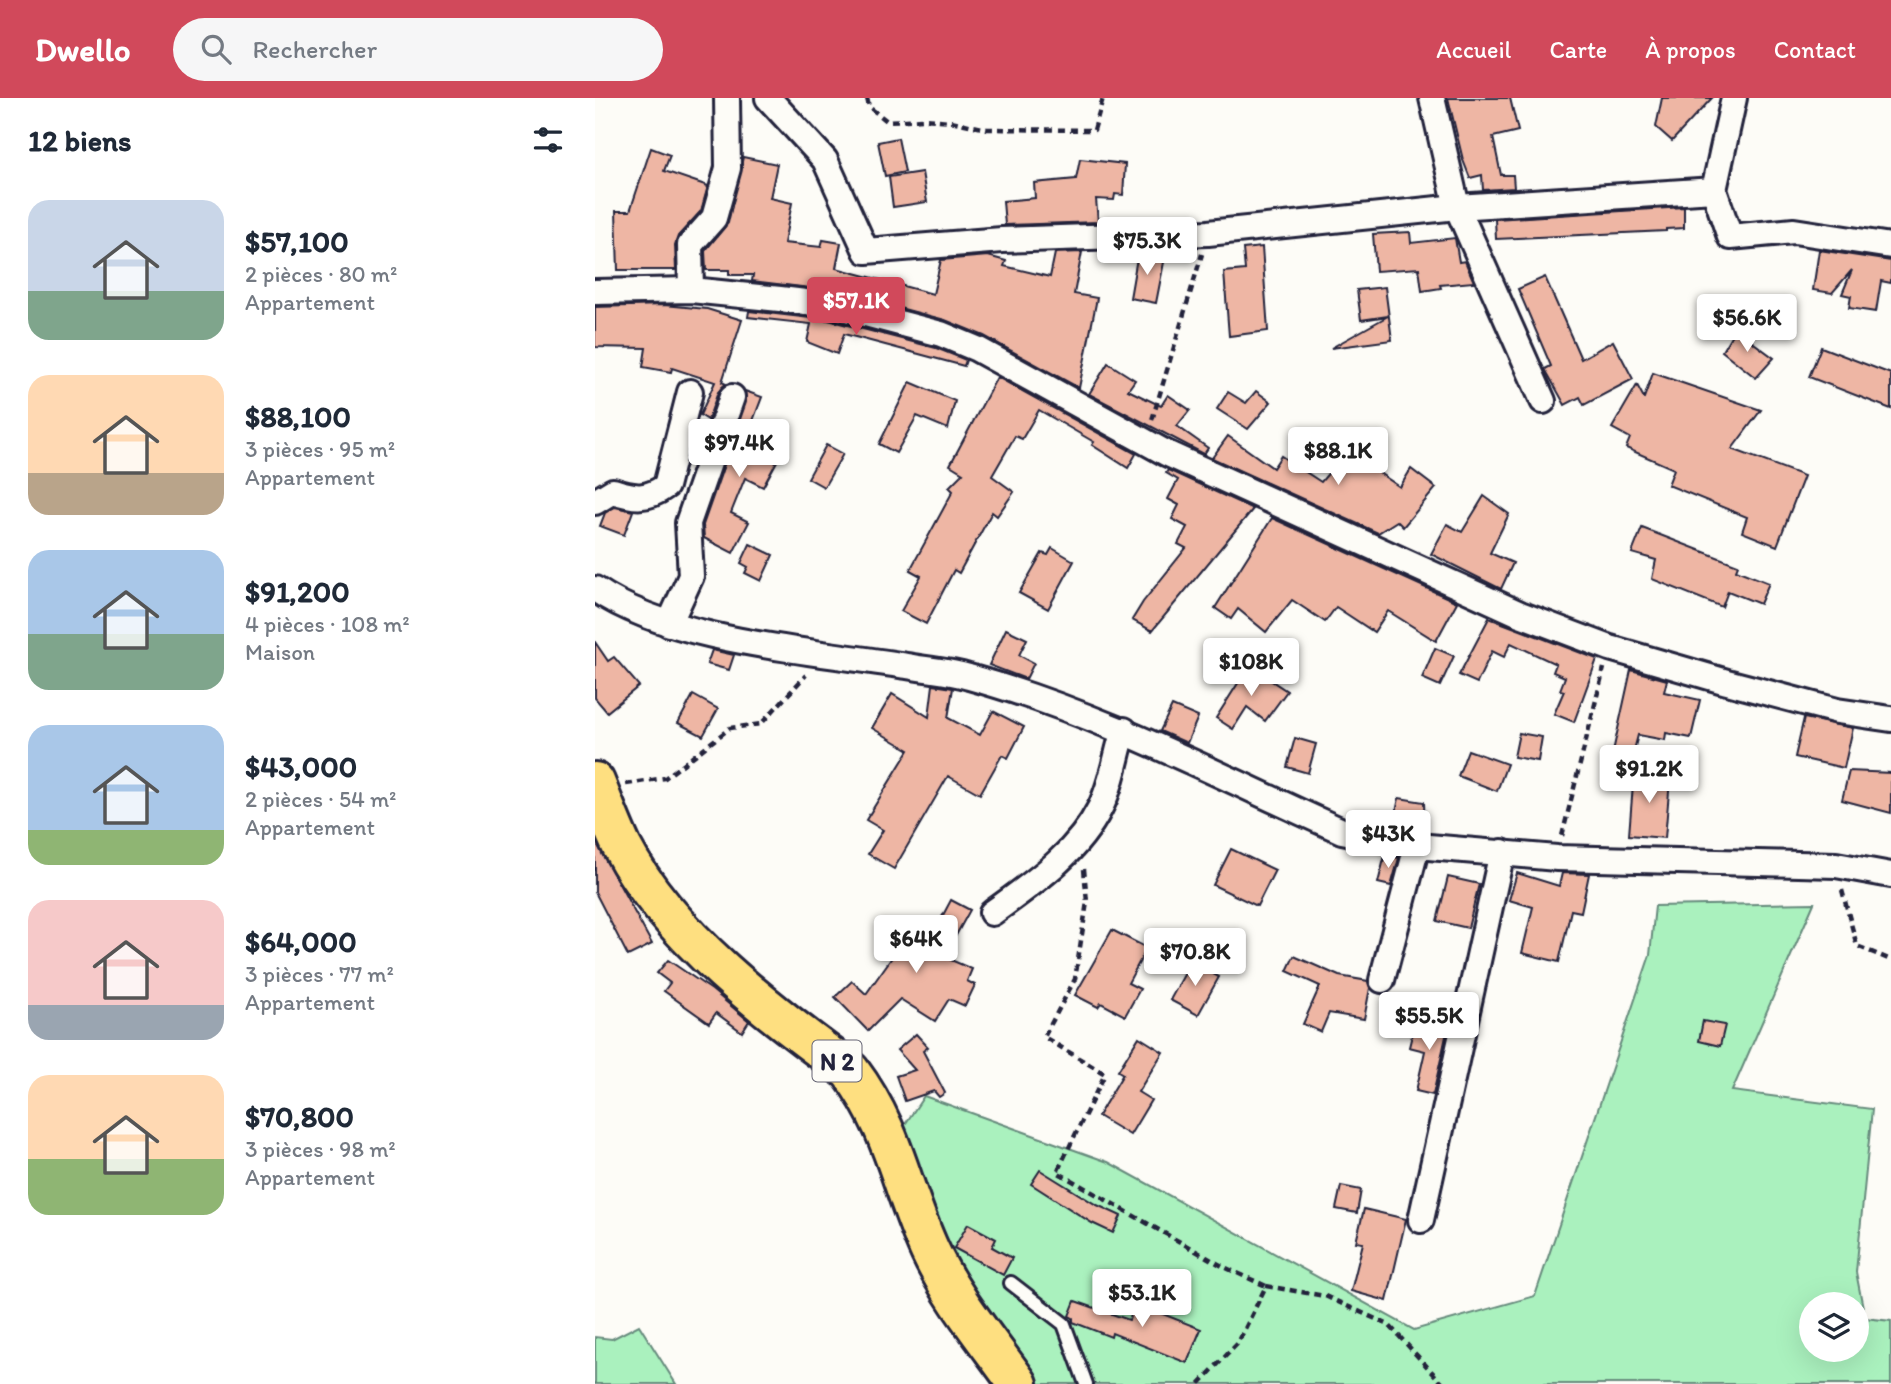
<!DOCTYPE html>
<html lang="fr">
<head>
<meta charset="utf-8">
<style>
	:root { --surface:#fff; --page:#f6f6f7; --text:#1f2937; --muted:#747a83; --accent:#d1495b }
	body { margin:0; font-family:Itim,sans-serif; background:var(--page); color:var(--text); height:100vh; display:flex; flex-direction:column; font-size:26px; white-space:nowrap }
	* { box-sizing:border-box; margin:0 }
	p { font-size:23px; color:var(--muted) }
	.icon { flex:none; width:38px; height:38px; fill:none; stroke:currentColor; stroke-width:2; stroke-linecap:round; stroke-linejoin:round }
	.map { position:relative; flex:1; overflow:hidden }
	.drawer { display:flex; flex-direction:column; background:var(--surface); width:595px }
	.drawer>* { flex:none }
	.fabs { position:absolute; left:1204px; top:1194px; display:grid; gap:14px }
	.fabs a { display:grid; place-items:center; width:70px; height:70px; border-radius:50%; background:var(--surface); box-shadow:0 7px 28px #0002; font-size:35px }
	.price { position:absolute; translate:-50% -60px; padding:0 16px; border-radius:7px; background:#fff; color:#222; font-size:23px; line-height:46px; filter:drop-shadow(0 2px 4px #0008) }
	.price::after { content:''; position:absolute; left:50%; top:42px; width:21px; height:16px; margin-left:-10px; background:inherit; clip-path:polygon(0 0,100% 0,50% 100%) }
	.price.active { background:var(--accent); color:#fff }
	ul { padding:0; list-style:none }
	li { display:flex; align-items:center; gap:21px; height:175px; padding:0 28px }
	li span { display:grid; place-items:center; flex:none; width:196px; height:140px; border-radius:21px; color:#555 }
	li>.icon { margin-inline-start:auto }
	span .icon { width:84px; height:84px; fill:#fffc; stroke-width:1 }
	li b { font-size:30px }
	h2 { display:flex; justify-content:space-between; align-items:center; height:84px; padding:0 28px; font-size:30px }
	header { display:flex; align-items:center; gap:42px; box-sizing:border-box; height:98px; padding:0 35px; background:var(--accent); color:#fff }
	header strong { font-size:33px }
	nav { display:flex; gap:38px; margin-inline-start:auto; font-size:24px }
	.search { width:490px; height:63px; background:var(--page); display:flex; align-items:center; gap:18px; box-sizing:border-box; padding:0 24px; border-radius:38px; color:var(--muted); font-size:26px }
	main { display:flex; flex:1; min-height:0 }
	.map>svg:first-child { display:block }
</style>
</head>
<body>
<header>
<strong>Dwello</strong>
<div class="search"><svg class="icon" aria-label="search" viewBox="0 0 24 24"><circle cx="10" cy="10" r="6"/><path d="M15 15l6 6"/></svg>Rechercher</div>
<nav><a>Accueil</a><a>Carte</a><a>À propos</a><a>Contact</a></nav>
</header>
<main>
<section class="drawer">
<h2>12 biens<svg class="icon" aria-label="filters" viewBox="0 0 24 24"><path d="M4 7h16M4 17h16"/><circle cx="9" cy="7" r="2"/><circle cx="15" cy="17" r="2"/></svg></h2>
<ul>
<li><span style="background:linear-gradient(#c9d6e8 65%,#7fa58c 0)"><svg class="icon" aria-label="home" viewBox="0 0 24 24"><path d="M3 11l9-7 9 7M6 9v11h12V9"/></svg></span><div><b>$57,100</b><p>2 pièces · 80 m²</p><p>Appartement</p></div></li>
<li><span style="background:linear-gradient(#ffd9b3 70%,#b9a48a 0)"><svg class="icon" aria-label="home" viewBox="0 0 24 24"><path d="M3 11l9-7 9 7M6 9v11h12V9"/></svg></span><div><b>$88,100</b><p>3 pièces · 95 m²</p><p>Appartement</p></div></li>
<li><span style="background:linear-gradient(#a9c7e8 60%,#7fa58c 0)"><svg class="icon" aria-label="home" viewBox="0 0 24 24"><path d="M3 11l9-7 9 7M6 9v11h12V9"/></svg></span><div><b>$91,200</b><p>4 pièces · 108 m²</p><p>Maison</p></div></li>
<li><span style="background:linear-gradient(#a9c7e8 75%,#8fb573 0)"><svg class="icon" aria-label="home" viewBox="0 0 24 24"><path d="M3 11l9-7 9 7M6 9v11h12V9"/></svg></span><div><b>$43,000</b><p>2 pièces · 54 m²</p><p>Appartement</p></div></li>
<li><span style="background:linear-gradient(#f6c9c9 75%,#9aa5b1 0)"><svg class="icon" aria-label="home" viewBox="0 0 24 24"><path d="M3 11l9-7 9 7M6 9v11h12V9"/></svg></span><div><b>$64,000</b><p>3 pièces · 77 m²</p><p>Appartement</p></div></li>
<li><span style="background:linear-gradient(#ffd9b3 60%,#8fb573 0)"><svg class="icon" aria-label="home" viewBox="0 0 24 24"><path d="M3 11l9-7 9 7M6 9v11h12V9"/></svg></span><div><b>$70,800</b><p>3 pièces · 98 m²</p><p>Appartement</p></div></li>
</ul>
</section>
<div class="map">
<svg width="1296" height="1286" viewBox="0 0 1296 1286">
	<rect width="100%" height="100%" fill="#fdfcf7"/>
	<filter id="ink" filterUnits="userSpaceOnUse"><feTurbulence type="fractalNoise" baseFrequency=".0143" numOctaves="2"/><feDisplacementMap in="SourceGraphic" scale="14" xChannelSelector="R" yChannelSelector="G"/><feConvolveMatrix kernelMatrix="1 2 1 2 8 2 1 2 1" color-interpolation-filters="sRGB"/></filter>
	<g filter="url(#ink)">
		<!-- green -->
		<g fill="#aaf1be" stroke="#668a7c" stroke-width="2" fill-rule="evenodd">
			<path d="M1219 805 1137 993 1277 1011 1261 1174 1270 1220 1296 1223V1286H426L297 1046 329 998 513 1064 819 1232 940 1198 1055 857 1060 808ZM1216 1206H1262V1251H1216Z"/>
			<polygon points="44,1227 81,1286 0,1286 0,1239 17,1241"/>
		</g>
		<!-- building -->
		<g fill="#eeb6a4" stroke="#22223b" stroke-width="2">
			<polygon points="853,0 915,0 923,33 898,39 906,77 918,77 919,90 888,92 887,77 875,80 868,62"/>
			<polygon points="1067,0 1117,0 1077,43 1061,29"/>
			<polygon points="303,40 310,74 290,78 283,44"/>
			<polygon points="56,50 75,57 69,73 113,88 106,113 83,138 80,147 81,172 23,172 21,113 35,113"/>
			<polygon points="148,59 182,66 175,100 197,105 189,145 226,149 228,142 246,145 241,170 338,196 346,162 393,158 411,163 409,168 455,179 460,155 487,154 479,196 502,200 484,290 389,238 350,222 240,193 157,183 158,177 134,177 134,172 111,172 110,153 133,125"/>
			<polygon points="485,61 530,66 528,97 520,96 519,102 501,101 503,124 410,127 408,103 440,100 439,85 481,81"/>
			<polygon points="327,74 332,104 298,109 294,79"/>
			<polygon points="1089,109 1089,130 1071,131 1071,133 901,141 900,121"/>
			<polygon points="815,134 816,145 860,140 864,164 870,163 879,184 845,187 846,190 827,193 824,170 781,173 778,136"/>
			<polygon points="667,149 673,233 634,238 629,174 650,172 648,151"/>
			<polygon points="1224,152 1296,163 1296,185 1286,183 1281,214 1254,210 1256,198 1247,196 1257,172 1237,195 1218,192"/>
			<polygon points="543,154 570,159 561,205 535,200"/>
			<polygon points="950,179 986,261 1018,243 1038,281 989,307 985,299 970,307 950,271 956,268 923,191"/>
			<polygon points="790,189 797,242 736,250 793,218 766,222 762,192"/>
			<polygon points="69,207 112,211 147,222 127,284 131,286 123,294 113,322 105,317 120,284 77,270 76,274 48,269 51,250 0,249 0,209"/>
			<polygon points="154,213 233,222 341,250 371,262 369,268 249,236 242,256 212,244 216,226 153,219"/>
			<polygon points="1140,231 1179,260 1161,280 1127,253"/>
			<polygon points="1226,249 1296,276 1296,311 1214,279"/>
			<polygon points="513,265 540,282 533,292 566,308 573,297 595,312 582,328 613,350 609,356 494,296"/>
			<polygon points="1058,275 1166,312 1137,351 1209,378 1182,448 1147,434 1152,419 1073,387 1079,371 1031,350 1035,340 1017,330 1042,287 1049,300"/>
			<polygon points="402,279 541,356 533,370 497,347 499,344 444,312 427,341 420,338 397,378 419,394 402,418 397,414 364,475 359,472 331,526 306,513 326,478 315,472 358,393 354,389 368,375 355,367"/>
			<polygon points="315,284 360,303 353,331 322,318 301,355 284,346"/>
			<polygon points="150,293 167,299 153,336 187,354 168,389 150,380 136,415 154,424 138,455 109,440 108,427 151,304"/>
			<polygon points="661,293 676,304 653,331 622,311 633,294 651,305"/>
			<polygon points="633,338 678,370 686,358 726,384 752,353 805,389 816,371 841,390 808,429 802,423 783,435 617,360"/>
			<polygon points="231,347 248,356 229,389 213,380"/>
			<polygon points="573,372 658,411 557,533 537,522 548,504 591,450 583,446 592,429 577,421 584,407 573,401 583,382 571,375"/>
			<polygon points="889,398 914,416 895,455 918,465 906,491 836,456 852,426 867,434"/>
			<polygon points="20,409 38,413 29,437 5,428 10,415"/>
			<polygon points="677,420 862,504 841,543 793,513 779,534 741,509 730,524 697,502 671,534 643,511 636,521 620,510"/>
			<polygon points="1047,430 1143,467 1141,472 1174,485 1165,506 1133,493 1127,509 1057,481 1061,462 1037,455"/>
			<polygon points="155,446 178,457 166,483 150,475 153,469 146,465"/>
			<polygon points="457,450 479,463 453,511 424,495 447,455 453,457"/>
			<polygon points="894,520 1002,561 979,624 959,616 969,593 965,592 970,579 958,574 961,566 916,545 909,559 897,553 882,585 864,577"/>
			<polygon points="411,531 432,541 424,557 439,565 431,581 394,567"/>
			<polygon points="0,544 13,563 19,559 44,588 12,614 0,600"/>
			<polygon points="840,550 859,558 845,588 827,580"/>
			<polygon points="117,552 139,557 134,572 112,566"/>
			<polygon points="654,568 692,593 670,623 652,609 638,631 621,620"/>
			<polygon points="1036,572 1072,582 1069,594 1105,602 1096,640 1071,635 1070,642 1043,637 1034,672 1015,667"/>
			<polygon points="338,587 358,590 353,620 385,637 398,613 429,629 413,660 407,657 385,696 353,678 299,771 273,756 288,732 271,722 314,652 277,630 297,596 334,619"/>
			<polygon points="98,597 123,611 108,638 83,625"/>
			<polygon points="577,608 603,619 592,645 565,633"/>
			<polygon points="1209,620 1258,630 1249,670 1200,659"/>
			<polygon points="924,635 947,639 943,663 919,659"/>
			<polygon points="700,640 721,646 713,675 692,669"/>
			<polygon points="873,652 912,666 902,693 863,678"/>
			<polygon points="1254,673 1296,675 1296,715 1247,702"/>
			<polygon points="1039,674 1066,676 1066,681 1075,682 1070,740 1034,737"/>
			<polygon points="804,700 829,704 830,734 798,728"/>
			<polygon points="0,742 57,846 33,858 0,794"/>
			<polygon points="636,751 680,772 662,808 618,787"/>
			<polygon points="790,757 804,760 796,788 783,785"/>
			<polygon points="922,775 964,788 967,775 994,776 986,814 976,812 964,864 927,855 938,809 914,802"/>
			<polygon points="853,779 884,786 873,830 842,823"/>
			<polygon points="356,802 375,812 349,859 377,871 372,883 380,887 370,908 354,901 340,923 305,901 273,933 240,899 257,883 271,896 322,824 339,834"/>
			<polygon points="517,832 552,850 533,885 545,891 530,918 506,905 503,909 480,897"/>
			<polygon points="699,858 744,878 773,883 775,890 769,921 734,915 726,934 708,926 725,888 692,873"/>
			<polygon points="73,862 117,892 154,923 147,934 121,915 114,925 69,893 75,885 62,875"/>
			<polygon points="596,864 624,879 603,917 575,902"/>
			<polygon points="821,921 853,929 838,997 821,993 830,953 814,949"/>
			<polygon points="1108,923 1130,927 1125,948 1104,943"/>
			<polygon points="321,936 333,949 328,953 350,995 344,999 339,993 310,1003 301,978 320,972 302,952"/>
			<polygon points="544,939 568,954 543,994 556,1002 535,1037 503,1018 528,976 523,973"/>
			<polygon points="445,1072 500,1106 526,1118 518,1135 497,1125 436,1086"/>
			<polygon points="746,1088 766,1092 762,1115 741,1111"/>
			<polygon points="769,1111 811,1121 792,1203 756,1193 768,1145 761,1144"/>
			<polygon points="373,1126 401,1141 397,1149 417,1160 408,1177 359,1150"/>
			<polygon points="480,1203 534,1222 540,1205 606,1231 592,1265 517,1235 516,1239 478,1224 478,1220 474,1218"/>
		</g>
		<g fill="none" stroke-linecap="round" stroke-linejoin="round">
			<!-- lane casing -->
			<g stroke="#22223b" stroke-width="18">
				<polyline id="lane" points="416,1185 469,1226 491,1286"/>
			</g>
			<!-- street casing -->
			<g stroke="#22223b" stroke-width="30">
				<g id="street">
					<polyline points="173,0 230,62 271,153 407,142 613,135 862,109 1119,92"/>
					<polyline points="837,0 862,109 948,303"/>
					<polyline points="1139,0 1119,92 1135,139 1199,133 1296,148"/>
					<polyline points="96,192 95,147 119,120 133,70 132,0"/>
					<polyline points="0,194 96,192 185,201 236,207 346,236 382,251 571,355 925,516 1015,550 1132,584 1242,613 1296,621"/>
					<path d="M0 404 18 393C39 400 52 402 71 388L95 294"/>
					<path d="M0 491C77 544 218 553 312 568 332 572 354 573 374 579 505 615 624 678 747 733L822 748 962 760 1241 767 1296 777"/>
					<polyline points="74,526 96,478 93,425 137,299"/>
					<path d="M397 815C438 785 482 756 505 710 517 687 521 657 529 632"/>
					<polyline points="787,882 822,748"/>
					<polyline points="826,1122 907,754"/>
				</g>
			</g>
			<!-- primary casing -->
			<g stroke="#22223b" stroke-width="44">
				<path id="primary" d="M0 684C9 706 17 728 27 749 73 838 175 914 255 973 300 1033 305 1088 335 1153 357 1201 393 1243 423 1286"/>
			</g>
			<!-- path -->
			<g stroke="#22223b" stroke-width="4.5" stroke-dasharray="7 5" stroke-linecap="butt">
				<polyline points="272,0 274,9 292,23 329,21 356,23 392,31 499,32 508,0"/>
				<polyline points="557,322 607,156"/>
				<polyline points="31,686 70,680 135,630 166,626 211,577"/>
				<polyline points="967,738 1009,570"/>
				<polyline points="489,771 492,804 480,881 449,939 510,976 462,1074 629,1169 671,1188 643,1245 604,1286"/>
				<polyline points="1247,792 1262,848 1296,862"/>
				<polyline points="671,1188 730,1198 794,1227 848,1286"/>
			</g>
			<!-- lane -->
			<use href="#lane" stroke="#fdfcf7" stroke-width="12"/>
			<!-- street -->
			<use href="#street" stroke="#fdfcf7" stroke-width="24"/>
			<!-- primary -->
			<use href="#primary" stroke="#fedf80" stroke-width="38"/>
		</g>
	</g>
	<g text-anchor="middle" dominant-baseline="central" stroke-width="5" stroke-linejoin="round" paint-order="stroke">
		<!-- shield labels -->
		<rect fill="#fdfcf7" stroke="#646373" stroke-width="2" x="217.5" y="942.5" width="49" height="41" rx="5"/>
		<g font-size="24" font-weight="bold" fill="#22223b">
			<text x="242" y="963">N 2</text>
		</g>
	</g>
</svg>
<div class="fabs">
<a><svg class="icon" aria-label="layers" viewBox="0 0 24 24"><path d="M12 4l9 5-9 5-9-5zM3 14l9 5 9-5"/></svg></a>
</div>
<b class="price" style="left:552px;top:179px">$75.3K</b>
<b class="price active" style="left:261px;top:239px">$57.1K</b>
<b class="price" style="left:1152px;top:256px">$56.6K</b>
<b class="price" style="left:144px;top:381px">$97.4K</b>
<b class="price" style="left:743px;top:389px">$88.1K</b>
<b class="price" style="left:656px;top:600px">$108K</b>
<b class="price" style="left:1054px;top:707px">$91.2K</b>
<b class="price" style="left:793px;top:772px">$43K</b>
<b class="price" style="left:321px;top:877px">$64K</b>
<b class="price" style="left:600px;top:890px">$70.8K</b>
<b class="price" style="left:834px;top:954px">$55.5K</b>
<b class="price" style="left:547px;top:1231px">$53.1K</b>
</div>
</main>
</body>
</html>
